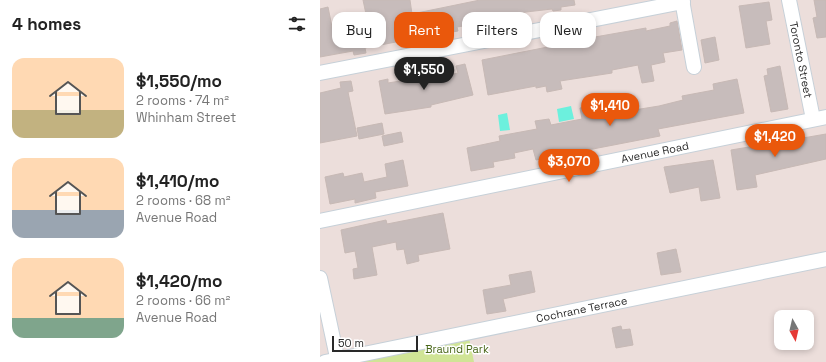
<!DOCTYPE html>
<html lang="en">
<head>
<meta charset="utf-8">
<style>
	:root { --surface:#fff; --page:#f6f6f6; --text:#222; --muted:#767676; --accent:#ea580c }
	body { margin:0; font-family:"Space Grotesk",sans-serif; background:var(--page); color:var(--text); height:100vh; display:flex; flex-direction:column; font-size:15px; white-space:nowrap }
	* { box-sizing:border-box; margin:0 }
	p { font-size:13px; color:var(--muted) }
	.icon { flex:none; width:22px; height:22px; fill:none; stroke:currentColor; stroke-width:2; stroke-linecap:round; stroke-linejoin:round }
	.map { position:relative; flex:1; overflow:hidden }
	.side { display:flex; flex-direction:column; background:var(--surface); width:320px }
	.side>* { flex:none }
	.top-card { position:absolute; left:12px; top:12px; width:380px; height:36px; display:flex; gap:8px }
	.needle { width:26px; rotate:172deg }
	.tools { position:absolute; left:454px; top:310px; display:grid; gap:8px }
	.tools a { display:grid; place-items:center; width:40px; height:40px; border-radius:8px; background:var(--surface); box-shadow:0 2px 6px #0003; font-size:20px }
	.scale { position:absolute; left:12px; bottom:10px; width:86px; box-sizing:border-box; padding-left:4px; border:2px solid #292929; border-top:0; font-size:11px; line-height:14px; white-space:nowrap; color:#292929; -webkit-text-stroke:3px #fff; paint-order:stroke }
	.price { position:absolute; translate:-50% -34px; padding:0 9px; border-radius:14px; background:var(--accent); color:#fff; font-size:13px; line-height:26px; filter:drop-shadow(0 1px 2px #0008) }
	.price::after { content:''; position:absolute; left:50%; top:24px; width:12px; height:9px; margin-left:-6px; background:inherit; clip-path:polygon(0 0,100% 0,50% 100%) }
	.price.current { background:#222; color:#fff }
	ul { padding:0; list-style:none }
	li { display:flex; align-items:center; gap:12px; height:100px; padding:0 12px }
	li span { display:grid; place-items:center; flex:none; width:112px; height:80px; border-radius:12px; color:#555 }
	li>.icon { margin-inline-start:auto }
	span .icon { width:48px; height:48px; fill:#fffc; stroke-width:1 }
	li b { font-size:17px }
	h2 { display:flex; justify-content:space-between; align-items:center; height:48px; padding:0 12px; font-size:17px }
	.tag { padding:0 14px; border-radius:12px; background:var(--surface); box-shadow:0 2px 6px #0003; font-size:14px; line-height:36px }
	.tag.current { background:var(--accent); color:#fff }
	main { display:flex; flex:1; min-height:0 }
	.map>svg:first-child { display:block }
</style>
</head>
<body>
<main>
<section class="side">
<h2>4 homes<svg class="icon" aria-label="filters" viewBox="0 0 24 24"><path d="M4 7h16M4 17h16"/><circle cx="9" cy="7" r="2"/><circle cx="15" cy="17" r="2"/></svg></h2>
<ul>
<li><span style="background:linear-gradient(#ffd9b3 65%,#c2b280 0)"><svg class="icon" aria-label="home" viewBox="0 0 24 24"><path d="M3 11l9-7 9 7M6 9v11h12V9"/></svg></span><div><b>$1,550/mo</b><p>2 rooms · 74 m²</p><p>Whinham Street</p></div></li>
<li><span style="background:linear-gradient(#ffd9b3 65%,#9aa5b1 0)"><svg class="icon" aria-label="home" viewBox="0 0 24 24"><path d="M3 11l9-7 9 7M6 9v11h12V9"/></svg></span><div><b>$1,410/mo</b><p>2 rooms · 68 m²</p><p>Avenue Road</p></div></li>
<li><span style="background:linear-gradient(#ffd9b3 75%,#7fa58c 0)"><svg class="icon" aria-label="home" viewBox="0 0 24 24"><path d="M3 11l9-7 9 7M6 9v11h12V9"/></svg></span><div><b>$1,420/mo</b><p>2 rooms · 66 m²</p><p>Avenue Road</p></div></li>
</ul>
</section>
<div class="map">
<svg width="506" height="362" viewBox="0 0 506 362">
	<rect width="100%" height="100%" fill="#ecdedb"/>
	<!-- green -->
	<polygon fill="#d0e496" points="148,333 154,362 18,362"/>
	<!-- water -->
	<g fill="#6cf0dd">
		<polygon points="251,106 254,119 239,122 237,109"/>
		<polygon points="187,113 190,130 180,131 178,115"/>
	</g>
	<!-- building -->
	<g fill="#c7bcbb" stroke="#c7b9b5">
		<polygon points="43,0 90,0 92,14 160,0 254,0 255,5 241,7 241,10 233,11 232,9 206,12 174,18 175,23 155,27 155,24 137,27 138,31 104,37 103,34 86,38 86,40 45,48 46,53 34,55 33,51 0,57 0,9 8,7 13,32 19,31 21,39 50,33"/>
		<polygon points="494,0 506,0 506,37 497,38 493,18 497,17"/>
		<polygon points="449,2 452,20 446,21 450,44 426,48 419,6"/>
		<polygon points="357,21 362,50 343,53 345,62 331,65 334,81 322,83 318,65 292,70 292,73 240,81 242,89 227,92 226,86 216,88 216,86 168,95 162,60 248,43 248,45 266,43 266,42 275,40 275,37 326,28 326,31 350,26 350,23"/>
		<polygon points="395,37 399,60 385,63 381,40"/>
		<polygon points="145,64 153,95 111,105 111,107 65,114 59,81 68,79 68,83 86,80 85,76 107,72 109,79 112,79 138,73 136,66"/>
		<polygon points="460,66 468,109 451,112 444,76 448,75 447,69"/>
		<polygon points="417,79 424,113 338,129 340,136 216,160 213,149 194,153 195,158 173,162 174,167 151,171 147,148 180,141 179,136 217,129 215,121 229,119 231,125 262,119 260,108 280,104 281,109 307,104 308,111 339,106 363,100 362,96 394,90 393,84"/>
		<polygon points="31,81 33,91 28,92 37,136 0,143 0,93 21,88 20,82"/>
		<polygon points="62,123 64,134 39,139 37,128"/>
		<polygon points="81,132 83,142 64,146 62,136"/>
		<polygon points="506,134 506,159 435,175 437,187 417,190 411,150 435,146 435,143 453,139 454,143"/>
		<polygon points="83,160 88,186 55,192 56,198 35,203 35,199 10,204 5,177 23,173 24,177 42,173 44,182 67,177 65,164"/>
		<polygon points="393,160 400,198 381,201 379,187 350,193 344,167"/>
		<polygon points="123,213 130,249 98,255 99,261 87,264 84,249 77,250 76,242 52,247 57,275 34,279 33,269 38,268 35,251 25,253 21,230 66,220 67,224"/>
		<polygon points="356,249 361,272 341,275 337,253"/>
		<polygon points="211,271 215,292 183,299 186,311 167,314 163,290 191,285 189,275"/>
		<polygon points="301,326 302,330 310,329 313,345 296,348 292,328"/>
	</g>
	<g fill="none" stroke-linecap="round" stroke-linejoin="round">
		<!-- minor casing -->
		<g stroke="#c6d0d8" stroke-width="16">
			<g id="minor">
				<polyline points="362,0 374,67"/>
				<path id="s1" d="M469 0 493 119"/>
				<polyline points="0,73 363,2"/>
				<path id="s2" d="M0 221 506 117"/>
				<polyline points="0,278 18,362"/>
				<path id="s3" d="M5 362 506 259"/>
			</g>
		</g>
		<!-- minor -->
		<use href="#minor" stroke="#fff" stroke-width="14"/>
	</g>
	<g text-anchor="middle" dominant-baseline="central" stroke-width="3" stroke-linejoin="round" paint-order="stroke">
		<!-- street labels -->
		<g font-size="11" fill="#292929" stroke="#fff">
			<text stroke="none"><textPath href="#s1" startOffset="61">Toronto Street</textPath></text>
			<text stroke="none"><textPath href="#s2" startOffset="342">Avenue Road</textPath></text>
			<text stroke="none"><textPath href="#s3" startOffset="262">Cochrane Terrace</textPath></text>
		</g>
		<!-- park labels -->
		<g font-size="11" fill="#496719" stroke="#fff">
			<text x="137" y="349">Braund Park</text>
		</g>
	</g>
</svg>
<div class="tools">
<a><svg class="needle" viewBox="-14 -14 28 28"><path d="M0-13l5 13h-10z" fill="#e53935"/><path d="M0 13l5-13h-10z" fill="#767676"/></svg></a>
</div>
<div class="scale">50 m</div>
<b class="price current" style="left:104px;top:91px">$1,550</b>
<b class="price" style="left:290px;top:127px">$1,410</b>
<b class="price" style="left:455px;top:158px">$1,420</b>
<b class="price" style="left:249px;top:183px">$3,070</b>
<div class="top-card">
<a class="tag">Buy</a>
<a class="tag current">Rent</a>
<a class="tag">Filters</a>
<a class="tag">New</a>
</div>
</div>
</main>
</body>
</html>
